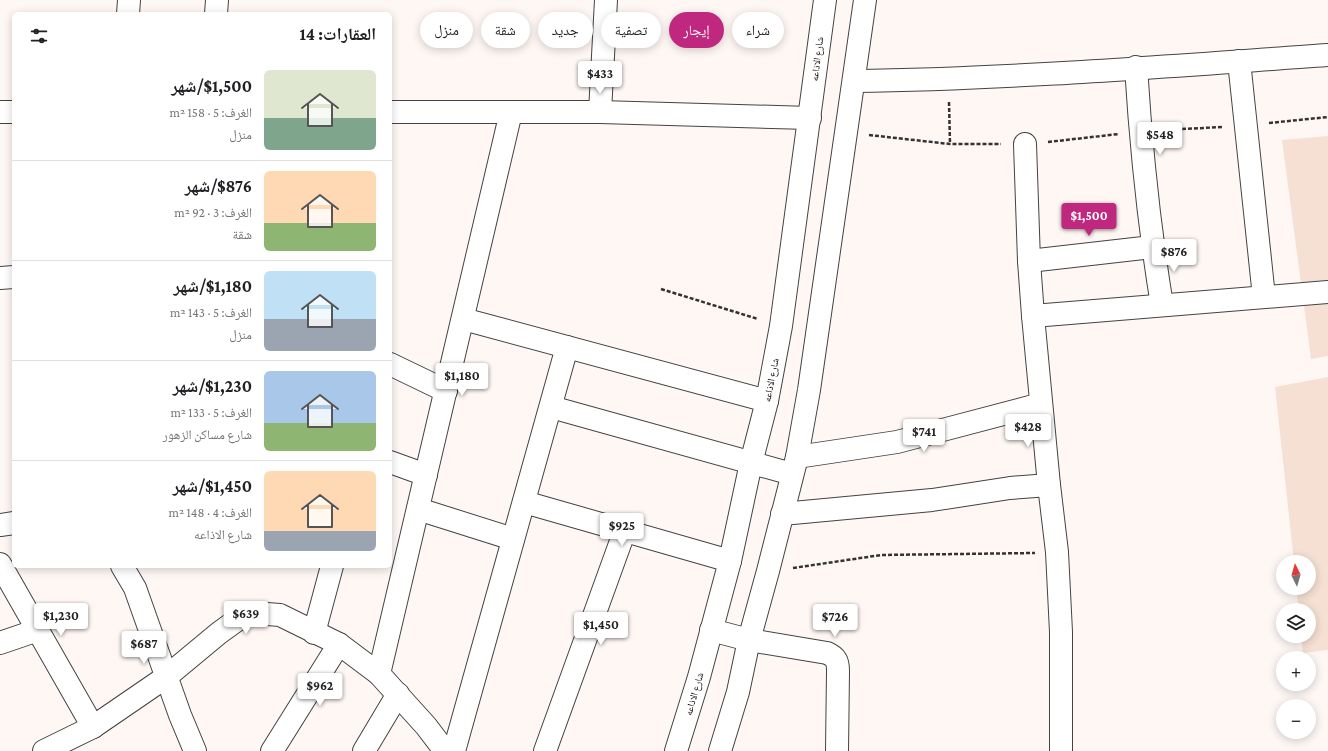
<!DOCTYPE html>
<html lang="ar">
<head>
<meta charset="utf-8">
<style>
	:root { --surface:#fff; --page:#f6f6f6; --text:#202124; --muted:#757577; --line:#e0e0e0; --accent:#c02880 }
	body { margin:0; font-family:"Crimson Pro","Noto Naskh Arabic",serif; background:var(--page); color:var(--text); direction:rtl; height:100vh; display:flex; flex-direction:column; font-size:15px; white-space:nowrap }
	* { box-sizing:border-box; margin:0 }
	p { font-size:13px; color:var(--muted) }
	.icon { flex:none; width:22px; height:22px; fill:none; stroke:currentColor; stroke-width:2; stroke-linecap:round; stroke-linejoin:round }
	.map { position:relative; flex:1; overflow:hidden; direction:ltr }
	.side { position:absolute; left:12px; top:12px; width:380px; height:556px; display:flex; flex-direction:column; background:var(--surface); border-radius:6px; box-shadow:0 2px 10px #0003; direction:rtl }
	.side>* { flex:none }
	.top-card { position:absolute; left:404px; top:12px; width:380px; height:36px; direction:rtl; display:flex; gap:8px }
	.needle { width:26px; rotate:355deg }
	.tools { position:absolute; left:1276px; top:555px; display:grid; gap:8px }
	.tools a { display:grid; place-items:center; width:40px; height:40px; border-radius:50%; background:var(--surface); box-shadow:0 2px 10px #0003; font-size:20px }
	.price { position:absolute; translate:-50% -34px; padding:0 9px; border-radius:4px; background:#fff; color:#222; font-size:13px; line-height:26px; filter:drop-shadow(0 1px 2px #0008) }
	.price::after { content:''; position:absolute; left:50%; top:24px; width:12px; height:9px; margin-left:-6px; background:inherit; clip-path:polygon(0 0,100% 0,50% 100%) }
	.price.selected { background:var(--accent); color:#fff }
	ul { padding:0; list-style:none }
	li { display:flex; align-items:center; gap:12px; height:100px; padding:0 16px }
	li+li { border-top:1px solid var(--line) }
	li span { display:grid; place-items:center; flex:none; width:112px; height:80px; border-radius:6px; color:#555 }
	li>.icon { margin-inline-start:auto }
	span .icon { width:48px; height:48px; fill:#fffc; stroke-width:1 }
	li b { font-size:17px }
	h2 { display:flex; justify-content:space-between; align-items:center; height:48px; padding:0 16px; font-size:17px }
	.tag { padding:0 14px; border-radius:18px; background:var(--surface); box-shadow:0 2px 10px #0003; font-size:14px; line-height:36px }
	.tag.selected { background:var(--accent); color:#fff }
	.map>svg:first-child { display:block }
</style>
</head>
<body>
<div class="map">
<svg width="1328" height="751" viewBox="0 0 1328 751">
	<rect width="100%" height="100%" fill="#fff7f4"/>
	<!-- farmland -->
	<g fill="#f5e0d3">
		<polygon points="1328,136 1328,356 1311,359 1282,140"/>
		<polygon points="1328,377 1328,650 1303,653 1301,636 1309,636 1309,610 1299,610 1296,588 1309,588 1309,562 1294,562 1275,387"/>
	</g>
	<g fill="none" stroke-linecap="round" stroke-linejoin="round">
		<!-- street casing -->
		<g stroke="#434343" stroke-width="24">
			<g id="street">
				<polyline points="128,14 129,0"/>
				<polyline points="216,14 217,0"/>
				<polyline points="1239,61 1264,297"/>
				<path d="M1136 67C1141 147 1149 226 1162 305"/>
				<path d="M854 81C1012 79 1170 66 1328 55"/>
				<polyline points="0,112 14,112"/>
				<polyline points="390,112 600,112 810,118"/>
				<polyline points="600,112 606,0"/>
				<polyline points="1025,144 1029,261 1033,316 1049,485 1057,552 1061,632 1061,751"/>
				<polyline points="1029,261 1152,247"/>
				<polyline points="0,278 14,277"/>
				<polyline points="1033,316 1328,292"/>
				<polyline points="463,319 767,401"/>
				<polyline points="390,364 446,391"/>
				<polyline points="551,407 792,474"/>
				<polyline points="797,457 897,442 1041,404"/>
				<polyline points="390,462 426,475"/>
				<polyline points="524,502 730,561"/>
				<polyline points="418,509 513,539"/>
				<polyline points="782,514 932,500 1010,488 1049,485"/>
				<polyline points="0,525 14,523"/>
				<polyline points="0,564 93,727"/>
				<polyline points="122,566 135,588 180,715 195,751"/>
				<path d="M711 630 749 640 827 653C836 657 838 661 838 671L837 751"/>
				<polyline points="314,633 332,566"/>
				<polyline points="0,643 38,630"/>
				<polyline points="379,674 511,112"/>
				<polyline points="44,751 93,727 166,677 219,633 237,620 254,613 280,615 339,644 379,674 426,726 445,751"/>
				<polyline points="272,751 339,644"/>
				<polyline points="364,751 398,694"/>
				<polyline points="454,751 567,347"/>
				<polyline points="545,751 625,530"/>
				<polyline points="676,751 699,677 730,561 751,463 767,401 781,326 825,0"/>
				<polyline points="720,751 738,692 749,640 768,571 797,457 809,390 865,0"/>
			</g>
		</g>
		<!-- path -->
		<g stroke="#323232" stroke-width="2.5" stroke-dasharray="4 2" stroke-linecap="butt">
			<polyline points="949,102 950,144"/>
			<polyline points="1269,123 1328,117"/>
			<polyline points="1164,130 1222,127"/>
			<polyline points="869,135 950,144 1001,144"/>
			<polyline points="1048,142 1119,134"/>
			<polyline points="661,289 758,319"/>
			<polyline points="793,568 881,555 1035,553"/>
		</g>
		<!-- street -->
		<use href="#street" stroke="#fff" stroke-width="22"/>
	</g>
	<g text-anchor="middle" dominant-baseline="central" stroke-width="4" stroke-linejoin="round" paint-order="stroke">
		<!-- street labels -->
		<g font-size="10" fill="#101010" stroke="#fff">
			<text transform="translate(817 59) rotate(-83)">شارع الاذاعه</text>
			<text transform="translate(771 380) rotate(-79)">شارع الاذاعه</text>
			<text transform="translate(694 694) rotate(-74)">شارع الاذاعه</text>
		</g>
	</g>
</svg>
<div class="tools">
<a><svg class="needle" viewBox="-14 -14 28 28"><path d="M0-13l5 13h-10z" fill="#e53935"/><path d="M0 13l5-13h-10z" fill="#757577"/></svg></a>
<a><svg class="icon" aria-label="layers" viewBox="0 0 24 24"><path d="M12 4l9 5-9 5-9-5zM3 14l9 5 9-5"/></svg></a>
<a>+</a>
<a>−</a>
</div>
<b class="price" style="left:600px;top:95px">$433</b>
<b class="price" style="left:1160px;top:156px">$548</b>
<b class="price selected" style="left:1089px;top:237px">$1,500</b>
<b class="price" style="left:1174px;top:273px">$876</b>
<b class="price" style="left:462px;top:397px">$1,180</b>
<b class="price" style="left:1028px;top:448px">$428</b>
<b class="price" style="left:924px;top:453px">$741</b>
<b class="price" style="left:622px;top:547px">$925</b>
<b class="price" style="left:246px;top:635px">$639</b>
<b class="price" style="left:61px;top:637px">$1,230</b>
<b class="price" style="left:835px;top:638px">$726</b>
<b class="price" style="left:601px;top:646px">$1,450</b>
<b class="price" style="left:144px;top:665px">$687</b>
<b class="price" style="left:320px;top:707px">$962</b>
<div class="top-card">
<a class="tag">شراء</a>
<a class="tag selected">إيجار</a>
<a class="tag">تصفية</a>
<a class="tag">جديد</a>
<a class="tag">شقة</a>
<a class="tag">منزل</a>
</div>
<section class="side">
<h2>العقارات: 14<svg class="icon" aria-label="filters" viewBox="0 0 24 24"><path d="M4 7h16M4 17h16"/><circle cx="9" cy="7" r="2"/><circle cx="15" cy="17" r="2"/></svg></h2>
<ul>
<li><span style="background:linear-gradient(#dfe7d0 60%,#7fa58c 0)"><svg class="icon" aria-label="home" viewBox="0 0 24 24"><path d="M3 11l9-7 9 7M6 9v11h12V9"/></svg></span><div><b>$1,500/شهر</b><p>الغرف: 5 · 158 m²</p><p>منزل</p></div></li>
<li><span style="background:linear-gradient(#ffd9b3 65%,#8fb573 0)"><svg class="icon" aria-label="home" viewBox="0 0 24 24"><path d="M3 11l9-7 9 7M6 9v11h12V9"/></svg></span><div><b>$876/شهر</b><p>الغرف: 3 · 92 m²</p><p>شقة</p></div></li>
<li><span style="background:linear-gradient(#bfe0f5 60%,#9aa5b1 0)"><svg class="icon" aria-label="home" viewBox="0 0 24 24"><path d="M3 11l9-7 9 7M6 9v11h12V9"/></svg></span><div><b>$1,180/شهر</b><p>الغرف: 5 · 143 m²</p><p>منزل</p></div></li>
<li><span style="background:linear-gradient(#a9c7e8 65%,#8fb573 0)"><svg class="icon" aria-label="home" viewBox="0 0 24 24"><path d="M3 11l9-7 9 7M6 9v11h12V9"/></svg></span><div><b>$1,230/شهر</b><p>الغرف: 5 · 133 m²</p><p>شارع مساكن الزهور</p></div></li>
<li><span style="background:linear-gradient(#ffd9b3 75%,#9aa5b1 0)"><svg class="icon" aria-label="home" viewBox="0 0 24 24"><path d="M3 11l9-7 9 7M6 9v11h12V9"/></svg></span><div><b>$1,450/شهر</b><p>الغرف: 4 · 148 m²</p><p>شارع الاذاعه</p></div></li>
</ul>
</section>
</div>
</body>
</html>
